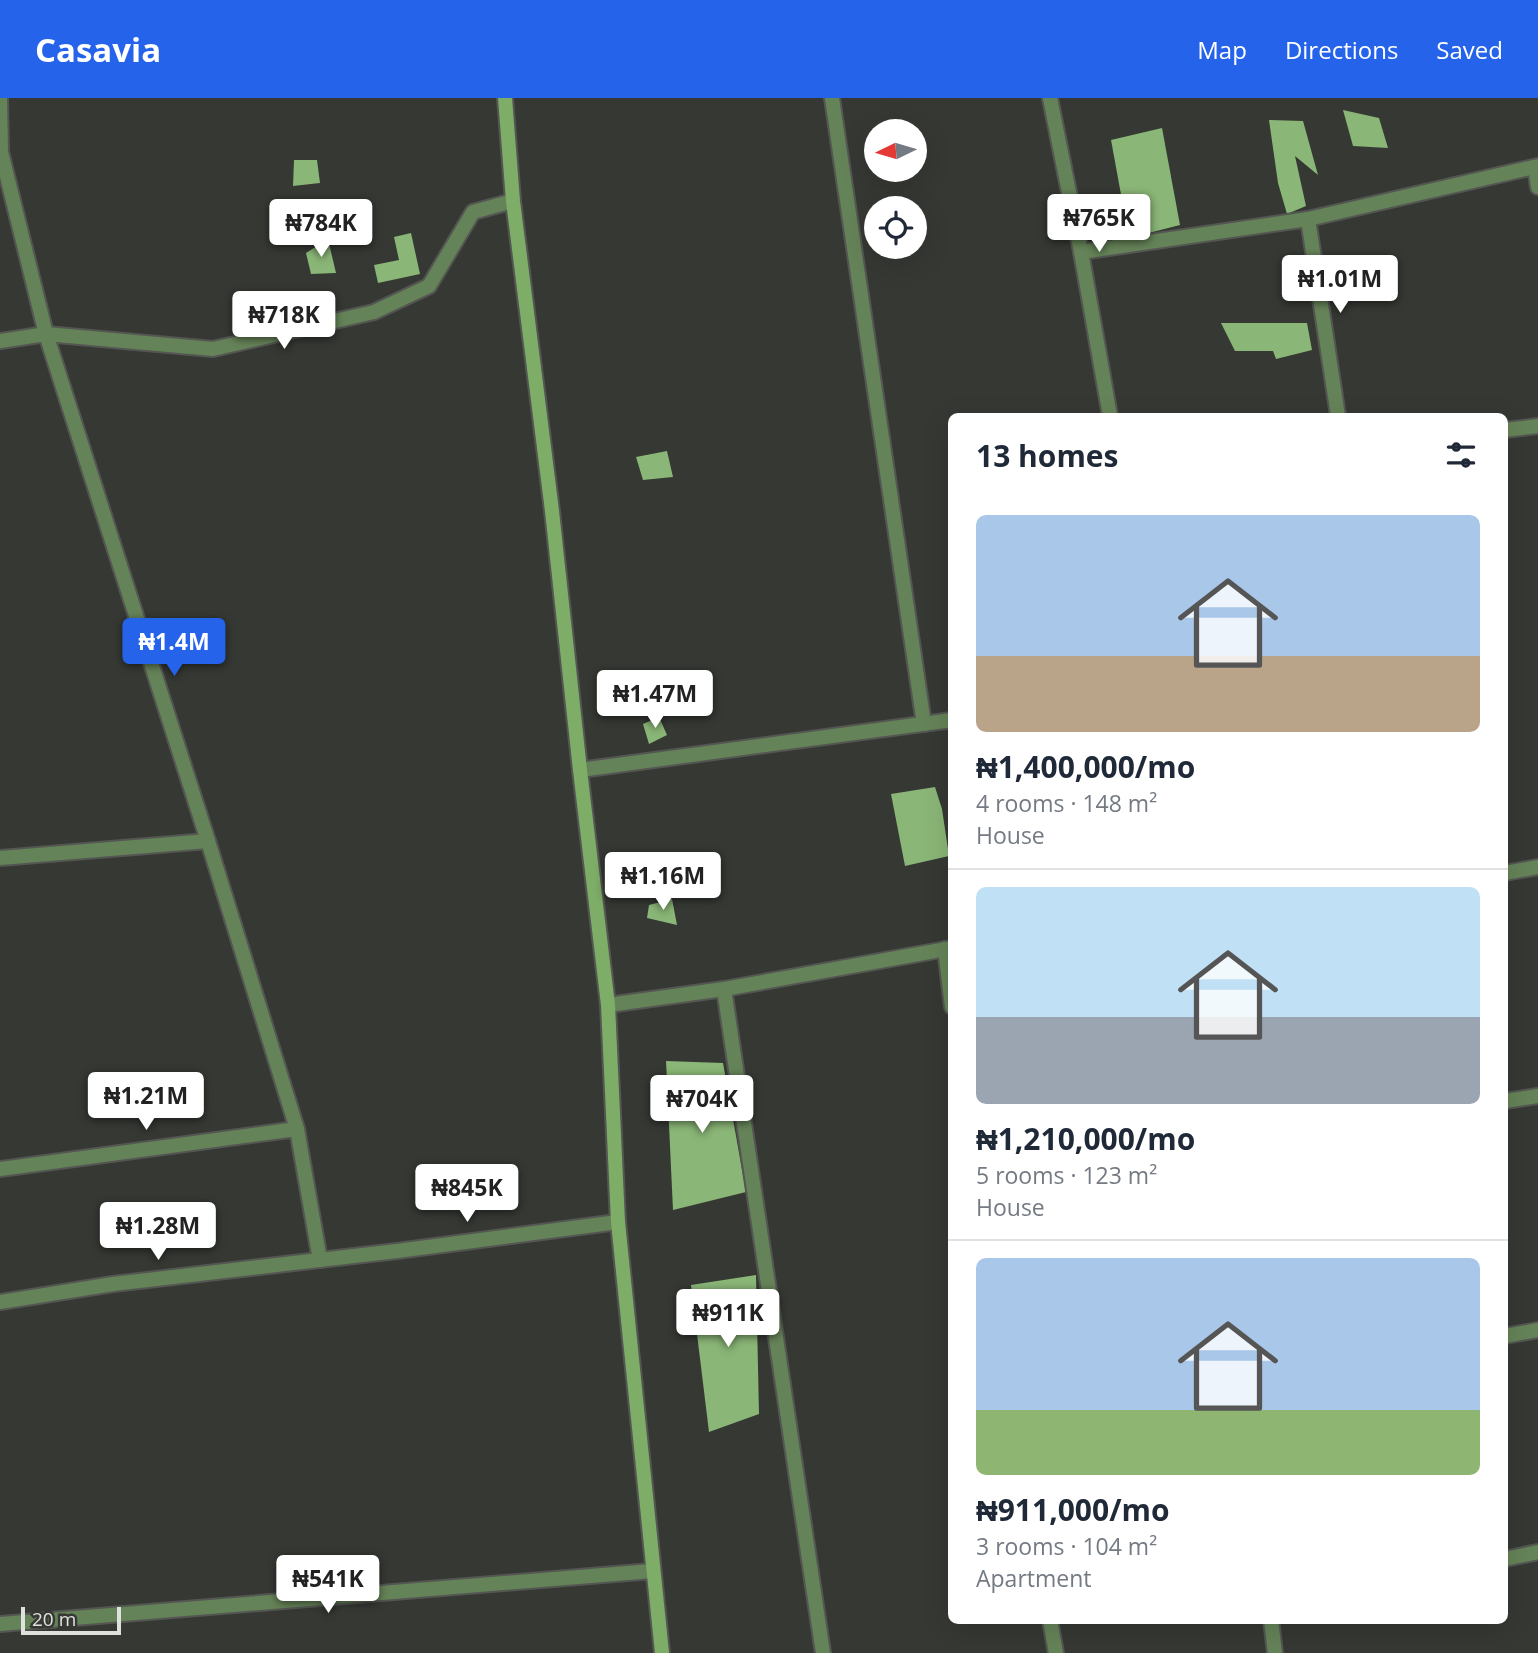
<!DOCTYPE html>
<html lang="en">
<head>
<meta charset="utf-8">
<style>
	:root { --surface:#fff; --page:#f2f2f3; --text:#1f2937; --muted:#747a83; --line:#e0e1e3; --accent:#2563eb }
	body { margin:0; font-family:"Open Sans",sans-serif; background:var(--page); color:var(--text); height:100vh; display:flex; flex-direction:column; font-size:26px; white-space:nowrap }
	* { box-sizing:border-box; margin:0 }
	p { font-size:23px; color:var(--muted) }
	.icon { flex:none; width:38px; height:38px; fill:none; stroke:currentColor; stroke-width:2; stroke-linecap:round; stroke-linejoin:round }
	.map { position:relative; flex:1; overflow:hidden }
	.details { position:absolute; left:948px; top:315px; width:560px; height:1211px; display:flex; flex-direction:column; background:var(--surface); border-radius:10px; box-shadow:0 7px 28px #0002 }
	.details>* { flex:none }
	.needle { width:46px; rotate:265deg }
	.tools { position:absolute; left:864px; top:21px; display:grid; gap:14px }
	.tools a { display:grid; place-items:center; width:63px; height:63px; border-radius:50%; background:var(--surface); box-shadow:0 7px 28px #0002; font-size:35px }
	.scale { position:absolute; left:21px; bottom:18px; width:100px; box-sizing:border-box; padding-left:7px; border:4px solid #dfe1de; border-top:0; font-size:19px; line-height:24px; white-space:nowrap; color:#dfe1de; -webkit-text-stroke:5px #353833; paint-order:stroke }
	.price { position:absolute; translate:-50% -60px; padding:0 16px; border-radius:7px; background:#fff; color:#222; font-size:23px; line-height:46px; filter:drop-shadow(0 2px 4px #0008) }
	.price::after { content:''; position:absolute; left:50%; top:42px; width:21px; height:16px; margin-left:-10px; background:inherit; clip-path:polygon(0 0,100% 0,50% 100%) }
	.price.on { background:var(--accent); color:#fff }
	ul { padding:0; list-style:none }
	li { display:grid; align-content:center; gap:14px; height:371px; padding:0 28px }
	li+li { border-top:2px solid var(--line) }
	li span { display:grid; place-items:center; height:217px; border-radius:10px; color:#555 }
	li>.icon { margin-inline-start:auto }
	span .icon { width:126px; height:126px; fill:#fffc; stroke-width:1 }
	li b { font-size:30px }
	h2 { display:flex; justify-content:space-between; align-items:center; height:84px; padding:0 28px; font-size:30px }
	header { display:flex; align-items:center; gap:42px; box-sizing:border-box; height:98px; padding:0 35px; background:var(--accent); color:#fff }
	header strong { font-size:33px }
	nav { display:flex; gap:38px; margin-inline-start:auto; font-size:24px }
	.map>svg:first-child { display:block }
</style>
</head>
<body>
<header>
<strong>Casavia</strong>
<nav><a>Map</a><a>Directions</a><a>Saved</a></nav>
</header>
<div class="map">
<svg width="1538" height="1555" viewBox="0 0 1538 1555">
	<rect width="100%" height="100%" fill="#353833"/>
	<!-- building -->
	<g fill="#8ab677">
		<polygon points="1343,12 1379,20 1388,50 1353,48"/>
		<polygon points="1269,22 1303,23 1318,77 1295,58 1306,108 1287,116 1278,85"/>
		<polygon points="1162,30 1180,127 1129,140 1111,42"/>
		<polygon points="294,62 317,62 320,85 293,88"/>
		<polygon points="411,135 420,176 378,185 374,167 399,162 394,139"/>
		<polygon points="328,141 336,175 311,176 306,155"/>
		<polygon points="1221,225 1307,225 1312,252 1276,261 1273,253 1235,253"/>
		<polygon points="667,353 673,379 643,382 636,359"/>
		<polygon points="659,619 667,637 649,646 643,626"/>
		<polygon points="935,689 942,711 949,758 905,768 891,696"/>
		<polygon points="672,801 677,827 647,820 649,807"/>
		<polygon points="666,963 723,965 746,1094 673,1112"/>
		<polygon points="756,1177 759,1316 709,1334 691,1187"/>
	</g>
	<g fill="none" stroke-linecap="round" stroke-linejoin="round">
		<!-- street casing -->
		<g stroke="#545652" stroke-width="18">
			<g id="street">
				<polyline points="0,0 1,54 46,236 208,743 297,1031 320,1162"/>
				<polyline points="832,0 924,626"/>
				<polyline points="1050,0 1081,154 1110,318"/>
				<polyline points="1535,69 1538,89"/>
				<polyline points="1308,121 1338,318"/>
				<polyline points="1081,154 1308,121 1538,68"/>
				<polyline points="0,243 46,236 213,251 374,214 429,188 473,114 513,103"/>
				<polyline points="1505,332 1538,328"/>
				<polyline points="580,672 952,622"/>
				<polyline points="0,760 208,743"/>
				<polyline points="1505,775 1538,769"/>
				<polyline points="945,851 952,909"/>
				<polyline points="724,891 823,1555"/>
				<polyline points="608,907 724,891 952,850"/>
				<polyline points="1505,1003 1538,998"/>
				<polyline points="0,1071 297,1031"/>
				<polyline points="0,1204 113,1186 397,1153 618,1124"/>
				<polyline points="1505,1238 1538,1232"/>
				<polyline points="1505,1461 1538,1454"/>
				<polyline points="1050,1522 1056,1555"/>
				<polyline points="1271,1522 1275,1555"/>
				<polyline points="0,1526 652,1473"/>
			</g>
		</g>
		<!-- secondary casing -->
		<g stroke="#545652" stroke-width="18">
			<polyline id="secondary" points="505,0 513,103 552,413 580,672 608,907 618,1124 662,1555"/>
		</g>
		<!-- street -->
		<use href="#street" stroke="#658358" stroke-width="14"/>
		<!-- secondary -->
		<use href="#secondary" stroke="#7ead68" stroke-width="14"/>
	</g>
</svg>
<div class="tools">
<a><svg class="needle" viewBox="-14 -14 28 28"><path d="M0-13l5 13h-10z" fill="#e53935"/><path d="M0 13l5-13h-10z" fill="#747a83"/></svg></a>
<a><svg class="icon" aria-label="locate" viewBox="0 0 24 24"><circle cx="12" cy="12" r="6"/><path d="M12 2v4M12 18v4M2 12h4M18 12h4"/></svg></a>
</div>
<div class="scale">20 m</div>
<b class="price" style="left:1099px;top:156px">₦765K</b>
<b class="price" style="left:321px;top:161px">₦784K</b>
<b class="price" style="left:1340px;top:217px">₦1.01M</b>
<b class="price" style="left:284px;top:253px">₦718K</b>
<b class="price on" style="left:174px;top:580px">₦1.4M</b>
<b class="price" style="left:655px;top:632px">₦1.47M</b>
<b class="price" style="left:663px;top:814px">₦1.16M</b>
<b class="price" style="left:146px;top:1034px">₦1.21M</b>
<b class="price" style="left:702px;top:1037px">₦704K</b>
<b class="price" style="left:467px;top:1126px">₦845K</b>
<b class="price" style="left:158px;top:1164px">₦1.28M</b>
<b class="price" style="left:728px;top:1251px">₦911K</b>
<b class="price" style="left:328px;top:1517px">₦541K</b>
<section class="details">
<h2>13 homes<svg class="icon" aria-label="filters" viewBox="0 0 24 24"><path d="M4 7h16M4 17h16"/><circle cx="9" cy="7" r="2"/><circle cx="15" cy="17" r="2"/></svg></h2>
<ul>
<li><span style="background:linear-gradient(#a9c7e8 65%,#b9a48a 0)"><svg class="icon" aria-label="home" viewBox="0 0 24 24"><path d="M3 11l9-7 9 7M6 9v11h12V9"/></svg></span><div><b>₦1,400,000/mo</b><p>4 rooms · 148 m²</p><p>House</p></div></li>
<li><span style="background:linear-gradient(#bfe0f5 60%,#9aa5b1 0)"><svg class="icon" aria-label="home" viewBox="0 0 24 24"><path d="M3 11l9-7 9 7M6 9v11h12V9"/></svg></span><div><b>₦1,210,000/mo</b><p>5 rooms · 123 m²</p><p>House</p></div></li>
<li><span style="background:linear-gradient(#a9c7e8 70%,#8fb573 0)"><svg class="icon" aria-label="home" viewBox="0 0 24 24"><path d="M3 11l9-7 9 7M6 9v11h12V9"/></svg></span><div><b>₦911,000/mo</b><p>3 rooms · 104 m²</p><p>Apartment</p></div></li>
</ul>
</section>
</div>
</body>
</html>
